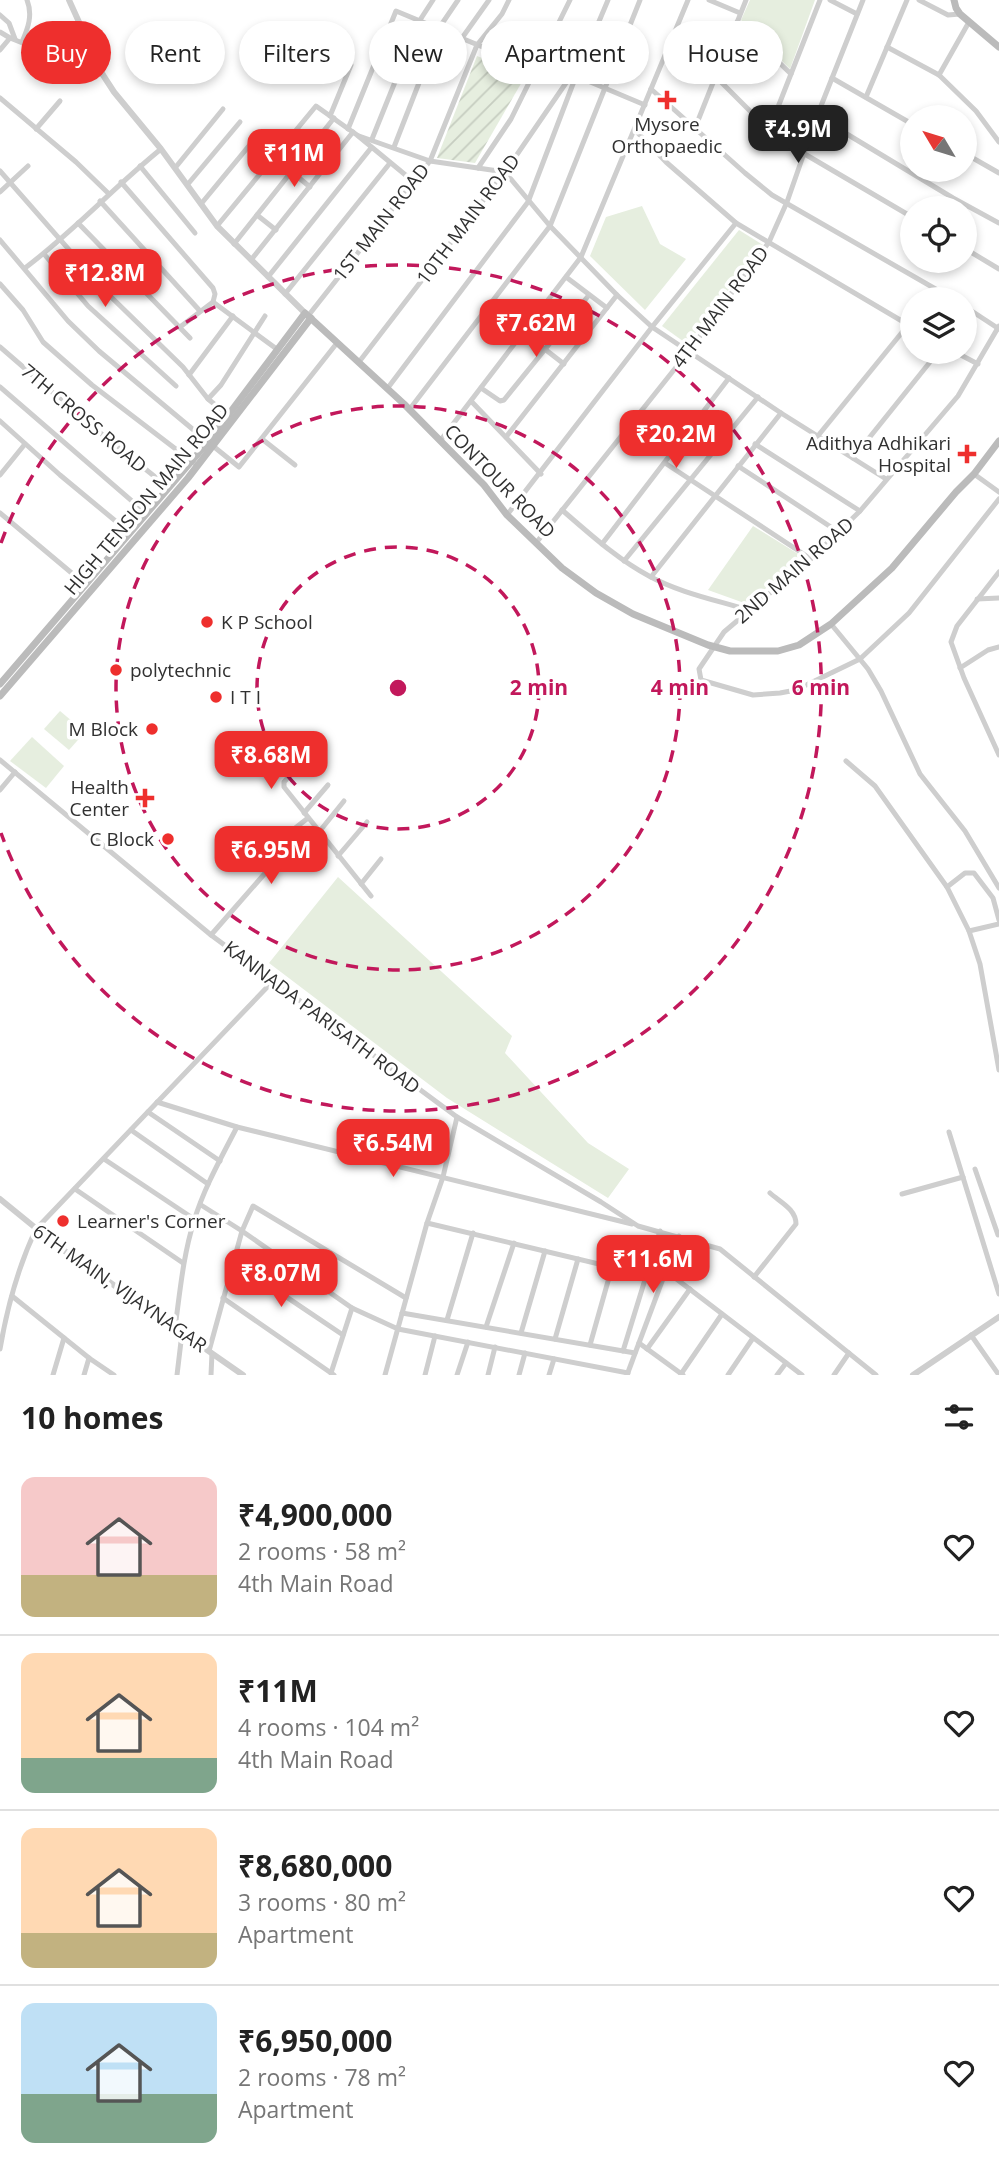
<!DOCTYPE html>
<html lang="en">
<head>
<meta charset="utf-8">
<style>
	:root { --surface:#fff; --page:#f6f6f6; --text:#222; --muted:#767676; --line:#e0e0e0; --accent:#ee2f2d }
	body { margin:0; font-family:"Open Sans",sans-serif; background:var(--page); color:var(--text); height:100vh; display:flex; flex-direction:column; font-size:26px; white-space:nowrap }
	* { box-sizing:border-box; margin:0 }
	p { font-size:23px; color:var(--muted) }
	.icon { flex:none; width:38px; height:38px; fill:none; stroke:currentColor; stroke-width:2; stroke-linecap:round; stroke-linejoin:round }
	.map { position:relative; height:1375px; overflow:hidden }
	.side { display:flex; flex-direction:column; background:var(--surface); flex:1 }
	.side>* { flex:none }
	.banner { position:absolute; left:21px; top:21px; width:957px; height:63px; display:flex; gap:14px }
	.needle { width:46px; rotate:308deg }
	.fabs { position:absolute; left:900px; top:105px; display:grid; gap:14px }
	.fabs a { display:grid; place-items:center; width:77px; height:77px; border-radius:50%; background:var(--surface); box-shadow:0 4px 10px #0003; font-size:35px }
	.price { position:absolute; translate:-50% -60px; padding:0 16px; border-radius:14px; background:var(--accent); color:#fff; font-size:23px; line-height:46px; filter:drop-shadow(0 2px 4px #0008) }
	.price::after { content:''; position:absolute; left:50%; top:42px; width:21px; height:16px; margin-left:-10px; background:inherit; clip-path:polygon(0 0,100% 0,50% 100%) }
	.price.selected { background:#222; color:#fff }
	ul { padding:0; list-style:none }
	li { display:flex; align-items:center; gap:21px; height:175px; padding:0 21px }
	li+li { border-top:2px solid var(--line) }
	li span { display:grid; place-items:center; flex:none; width:196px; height:140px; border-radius:14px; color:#555 }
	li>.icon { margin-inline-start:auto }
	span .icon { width:84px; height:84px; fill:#fffc; stroke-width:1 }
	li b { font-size:30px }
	h2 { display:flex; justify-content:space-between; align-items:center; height:84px; padding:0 21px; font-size:30px }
	.pill { padding:0 24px; border-radius:32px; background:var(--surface); box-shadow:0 4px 10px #0003; font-size:24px; line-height:63px }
	.pill.selected { background:var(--accent); color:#fff }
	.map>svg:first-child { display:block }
</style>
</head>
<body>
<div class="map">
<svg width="999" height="1375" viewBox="0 0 999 1375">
	<defs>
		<pattern id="garden-furrows" width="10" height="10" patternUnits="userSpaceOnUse" patternTransform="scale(1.75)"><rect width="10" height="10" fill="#e6eedf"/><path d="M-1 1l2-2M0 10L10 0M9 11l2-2" fill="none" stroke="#c6cdc0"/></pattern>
	</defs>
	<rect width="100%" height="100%" fill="#fff"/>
	<!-- park -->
	<g fill="#e6eedf">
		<polygon points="750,0 815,0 790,69 741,20"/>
		<polygon points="642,206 660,244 686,259 645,310 590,256 606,217"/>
		<polygon points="739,230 763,245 687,344 662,326"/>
		<polygon points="753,526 803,557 747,604 708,590"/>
		<polygon points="60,711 85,732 69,750 44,729"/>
		<polygon points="32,737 64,766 46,788 10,761"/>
		<polygon points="338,877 512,1036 505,1053 588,1143 629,1169 608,1198 447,1098 269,963"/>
	</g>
	<!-- garden -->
	<polygon fill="url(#garden-furrows)" points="477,56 526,75 475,163 437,158"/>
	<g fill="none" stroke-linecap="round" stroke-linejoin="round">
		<!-- minor -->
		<g stroke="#cecece" stroke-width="5">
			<polyline points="709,0 740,13"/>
			<polyline points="830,0 857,14"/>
			<polyline points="919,0 948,15 960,14"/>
			<polyline points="0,15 9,23 15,39"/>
			<polyline points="737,22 791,74"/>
			<polyline points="439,28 458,0"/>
			<polyline points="0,32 10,38"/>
			<polyline points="462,38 489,0"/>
			<path d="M22 42C28 28 33 15 27 0"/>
			<polyline points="887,47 939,75 976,111 999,142"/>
			<polyline points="0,50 10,38 103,75"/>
			<polyline points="714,75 769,130 803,153 912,217"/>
			<polyline points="939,75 969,22"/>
			<polyline points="832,78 912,124"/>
			<polyline points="651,89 745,173 772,195 953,299"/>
			<polyline points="866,97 907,0"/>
			<polyline points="0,98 76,162 108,193"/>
			<polyline points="330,116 351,65"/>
			<polyline points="817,116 953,198 999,223"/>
			<polyline points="695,128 746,0"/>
			<polyline points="36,129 60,101"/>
			<polyline points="348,129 396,11 536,69"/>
			<polyline points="635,130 666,162 736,223 912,327"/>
			<polyline points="769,130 820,0"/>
			<polyline points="359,136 430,161 505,172"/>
			<polyline points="372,139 420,20 433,0"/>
			<polyline points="394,147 440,29"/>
			<polyline points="964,153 999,173"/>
			<polyline points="140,166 195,233"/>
			<polyline points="175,168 223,109"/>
			<polyline points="478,168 511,119 570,0"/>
			<polyline points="0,171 107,293 183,367 208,399 229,416"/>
			<polyline points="292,172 310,187"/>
			<polyline points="505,172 550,226 617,295 652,327 781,413 886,479"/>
			<polyline points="121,182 213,288 215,294 213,302"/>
			<polyline points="188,184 240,122"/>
			<polyline points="0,192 28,166"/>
			<polyline points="100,201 200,311"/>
			<polyline points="201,204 257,136"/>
			<polyline points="257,215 276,230"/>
			<polyline points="78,223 190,338"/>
			<polyline points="217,226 316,106 357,135 414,182"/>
			<polyline points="0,240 68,321 99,351 208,442"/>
			<polyline points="234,244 334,118"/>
			<polyline points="964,248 999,269"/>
			<polyline points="44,254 88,306 176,386"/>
			<polyline points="251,260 353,132"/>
			<path d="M25 268C73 232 114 187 161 149"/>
			<polyline points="268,277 371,148"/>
			<polyline points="566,277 607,308"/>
			<polyline points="0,284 23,310 43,342 92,385 194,463"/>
			<polyline points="285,294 390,163"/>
			<polyline points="964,306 999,329"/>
			<polyline points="308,316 430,161 477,45 502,14 509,0"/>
			<polyline points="999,326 958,396 860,511 816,554 724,632 699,669 701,680 753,695 780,693 796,690 860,659 909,613 999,499"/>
			<polyline points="180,327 213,302 278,350"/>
			<polyline points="524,333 564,364"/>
			<polyline points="0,347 89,424 169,488"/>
			<polyline points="955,352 978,364"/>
			<polyline points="359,362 505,172 568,80 576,76 645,105"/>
			<polyline points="189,375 233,316"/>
			<polyline points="0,387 147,514"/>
			<polyline points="481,388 500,401 504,400 589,295"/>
			<polyline points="387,389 528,202 576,76 608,0"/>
			<polyline points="208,399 221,385 265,316"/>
			<polyline points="471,401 541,474"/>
			<polyline points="409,410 550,226 640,0"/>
			<polyline points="0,421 60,475 130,533"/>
			<polyline points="506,437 617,295"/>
			<polyline points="817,437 908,325"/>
			<polyline points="262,439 295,465"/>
			<polyline points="440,441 581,257 688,0"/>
			<polyline points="755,444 860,511"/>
			<polyline points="213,446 239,467 337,343"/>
			<polyline points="853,458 938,352"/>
			<polyline points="665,463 811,559"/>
			<polyline points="738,466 840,533"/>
			<polyline points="974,474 999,492"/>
			<polyline points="0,475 25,444"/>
			<path d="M562 510C590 534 617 559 649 576 680 593 716 600 748 610"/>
			<polyline points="0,513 86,585"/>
			<polyline points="507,515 652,327 736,223"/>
			<polyline points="536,543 689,351 769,242 787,202 817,116 863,0"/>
			<polyline points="602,544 729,378"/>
			<polyline points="624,561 758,397"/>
			<polyline points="999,572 957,626 951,642 964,678 999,755"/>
			<polyline points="651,577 781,413"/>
			<polyline points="977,599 999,598"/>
			<polyline points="831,624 868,669 881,691 920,774 965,831 999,888"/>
			<polyline points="960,668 988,650 999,647"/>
			<polyline points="0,760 211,935 457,1117 601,1202 638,1226 720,1249 876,1375"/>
			<polyline points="846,761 875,786 947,887 969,931 980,964 999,1070"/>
			<polyline points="301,763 284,782 284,787 371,896"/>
			<polyline points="0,790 15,772"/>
			<polyline points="304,813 328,785"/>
			<polyline points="319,832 344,801"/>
			<polyline points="338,856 367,822"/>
			<polyline points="361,884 381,859"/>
			<polyline points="947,887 965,873 974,873 993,898 999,920"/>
			<polyline points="969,931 999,924"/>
			<polyline points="211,935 267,871 281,853 294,829 308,818"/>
			<polyline points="157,1102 237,1127 632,1224"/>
			<polyline points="148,1112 220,1161"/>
			<polyline points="131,1130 208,1184"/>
			<polyline points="949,1132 999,1294"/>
			<polyline points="104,1159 194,1219"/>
			<polyline points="975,1169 998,1235"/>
			<polyline points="75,1189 183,1263"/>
			<polyline points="902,1194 963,1177"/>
			<polyline points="201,1205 242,1231 352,1308 398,1329 628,1373"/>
			<polyline points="427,1223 645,1275"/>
			<polyline points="233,1261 343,1335"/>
			<polyline points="666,1271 802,1375"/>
			<path d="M754 1277 796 1224C796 1209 780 1202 770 1193"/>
			<polyline points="12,1296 89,1358 114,1375"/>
			<polyline points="223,1298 334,1375"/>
			<polyline points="402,1313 635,1353"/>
			<polyline points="447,1320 473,1233"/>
			<polyline points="486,1327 514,1243"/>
			<path d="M175 1328C180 1292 183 1256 194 1221 204 1188 221 1158 237 1127"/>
			<polyline points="521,1333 545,1251"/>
			<polyline points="971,1335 999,1375"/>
			<polyline points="555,1339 578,1259"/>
			<polyline points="639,1343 683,1375"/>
			<polyline points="590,1345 612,1267"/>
			<path d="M0 1349C7 1308 18 1267 36 1229L273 981"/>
			<polyline points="647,1349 690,1289"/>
			<polyline points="209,1351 242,1231 253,1206 406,1298"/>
			<polyline points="623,1351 660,1231"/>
			<polyline points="331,1373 352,1308"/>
			<polyline points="681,1374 722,1314"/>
			<polyline points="53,1375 64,1338"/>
			<polyline points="84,1375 89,1358"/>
			<polyline points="177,1375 182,1333"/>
			<polyline points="211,1375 212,1353"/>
			<polyline points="385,1375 427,1223 443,1177 457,1117"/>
			<polyline points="425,1375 435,1336"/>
			<polyline points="457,1375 468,1342"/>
			<polyline points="488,1375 495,1347"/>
			<polyline points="519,1375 525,1353"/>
			<polyline points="549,1375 554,1359"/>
			<polyline points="627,1375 679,1236"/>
			<polyline points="728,1375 753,1338"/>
			<polyline points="777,1375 786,1363"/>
			<polyline points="834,1375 849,1353"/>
		</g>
		<!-- tertiary -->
		<g stroke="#cecece" stroke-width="6">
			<polyline points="69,0 103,75 114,92 161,149 217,226 305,313"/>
			<polyline points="0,1199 59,1247 243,1375"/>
			<polyline points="913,1375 999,1317"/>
		</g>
		<!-- secondary -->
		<g stroke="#bbb" stroke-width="7">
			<polyline points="954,0 956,8 960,14 999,47"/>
			<polyline points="0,684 208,442 305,313 404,404 484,485 507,515 562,568 596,593 633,614 708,645 730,651 778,651 799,645 831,624 892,568 956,492 974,474 999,441"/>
			<polyline points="0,696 188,478 311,318"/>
		</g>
	</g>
	<!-- distance rings -->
	<g fill="none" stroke="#c2185b" stroke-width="3.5" stroke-dasharray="12 9">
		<circle cx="398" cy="688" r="141"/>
		<circle cx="398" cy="688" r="282"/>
		<path d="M1 543A423 423 0 1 1 1 833"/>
	</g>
	<!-- markers -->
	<g fill="#ee2f2d" stroke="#fff" stroke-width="2.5">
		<path d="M663.5 89.5h7v7h7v7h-7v7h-7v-7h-7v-7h7z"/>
		<path d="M963.5 443.5h7v7h7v7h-7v7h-7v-7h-7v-7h7z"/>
		<circle cx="207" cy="622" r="7"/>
		<circle cx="116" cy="670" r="7"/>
		<circle cx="216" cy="697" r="7"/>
		<circle cx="152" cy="729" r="7"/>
		<path d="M141.5 787.5h7v7h7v7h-7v7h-7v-7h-7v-7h7z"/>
		<circle cx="168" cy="839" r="7"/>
		<circle cx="63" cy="1221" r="7"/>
	</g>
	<g text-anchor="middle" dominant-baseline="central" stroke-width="7" stroke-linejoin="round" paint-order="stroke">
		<!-- poi labels -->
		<g font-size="19" fill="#313131" stroke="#fff" text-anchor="end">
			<text x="667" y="124" text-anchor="middle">Mysore<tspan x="667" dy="22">Orthopaedic</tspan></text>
			<text x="951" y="443">Adithya Adhikari<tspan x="951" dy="22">Hospital</tspan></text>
			<text x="221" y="622" text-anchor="start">K P School</text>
			<text x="130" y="670" text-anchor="start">polytechnic</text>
			<text x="230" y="697" text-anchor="start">I T I</text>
			<text x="138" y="729">M Block</text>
			<text x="129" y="787">Health<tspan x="129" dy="22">Center</tspan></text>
			<text x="154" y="839">C Block</text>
			<text x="77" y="1221" text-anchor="start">Learner's Corner</text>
		</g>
		<!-- street labels -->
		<g font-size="19" fill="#313131" stroke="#fff">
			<text transform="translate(468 219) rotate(-53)">10TH MAIN ROAD</text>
			<text transform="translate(381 222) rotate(-52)">1ST MAIN ROAD</text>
			<text transform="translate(720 307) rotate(-53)">4TH MAIN ROAD</text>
			<text transform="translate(84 418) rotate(40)">7TH CROSS ROAD</text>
			<text transform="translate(500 481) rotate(46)">CONTOUR ROAD</text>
			<text transform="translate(146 499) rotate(-50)">HIGH TENSION MAIN ROAD</text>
			<text transform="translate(794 570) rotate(-41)">2ND MAIN ROAD</text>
			<text transform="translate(322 1017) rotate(37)">KANNADA PARISATH ROAD</text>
			<text transform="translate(120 1288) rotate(35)">6TH MAIN, VIJAYNAGAR</text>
		</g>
	</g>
	<circle cx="398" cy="688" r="10" fill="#c2185b" stroke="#fff" stroke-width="3.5"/>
	<g font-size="21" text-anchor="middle" font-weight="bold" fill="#c2185b" stroke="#fff" stroke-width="7" stroke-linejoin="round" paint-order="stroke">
		<text x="539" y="695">2 min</text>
		<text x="680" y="695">4 min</text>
		<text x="821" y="695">6 min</text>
	</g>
</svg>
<div class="fabs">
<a><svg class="needle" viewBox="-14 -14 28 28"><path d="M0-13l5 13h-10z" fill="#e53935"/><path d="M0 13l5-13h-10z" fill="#767676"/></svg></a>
<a><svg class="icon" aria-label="locate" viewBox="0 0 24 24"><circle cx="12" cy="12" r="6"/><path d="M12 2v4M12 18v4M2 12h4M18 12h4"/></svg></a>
<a><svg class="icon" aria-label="layers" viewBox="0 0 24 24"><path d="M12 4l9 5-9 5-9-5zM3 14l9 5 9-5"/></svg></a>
</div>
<b class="price selected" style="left:798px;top:165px">₹4.9M</b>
<b class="price" style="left:294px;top:189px">₹11M</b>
<b class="price" style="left:105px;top:309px">₹12.8M</b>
<b class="price" style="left:536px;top:359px">₹7.62M</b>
<b class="price" style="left:676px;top:470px">₹20.2M</b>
<b class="price" style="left:271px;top:791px">₹8.68M</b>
<b class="price" style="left:271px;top:886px">₹6.95M</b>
<b class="price" style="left:393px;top:1179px">₹6.54M</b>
<b class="price" style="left:653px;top:1295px">₹11.6M</b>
<b class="price" style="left:281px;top:1309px">₹8.07M</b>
<div class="banner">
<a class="pill selected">Buy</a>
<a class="pill">Rent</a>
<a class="pill">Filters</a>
<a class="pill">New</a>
<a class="pill">Apartment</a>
<a class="pill">House</a>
</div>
</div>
<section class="side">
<h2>10 homes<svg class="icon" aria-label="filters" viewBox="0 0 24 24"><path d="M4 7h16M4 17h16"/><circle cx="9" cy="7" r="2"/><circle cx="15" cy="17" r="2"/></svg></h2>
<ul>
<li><span style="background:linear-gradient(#f6c9c9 70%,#c2b280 0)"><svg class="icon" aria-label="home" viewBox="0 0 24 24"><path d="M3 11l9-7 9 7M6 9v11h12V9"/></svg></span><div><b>₹4,900,000</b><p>2 rooms · 58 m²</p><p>4th Main Road</p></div><svg class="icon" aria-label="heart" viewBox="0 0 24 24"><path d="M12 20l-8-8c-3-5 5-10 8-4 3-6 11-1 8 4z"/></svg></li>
<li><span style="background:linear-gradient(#ffd9b3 75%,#7fa58c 0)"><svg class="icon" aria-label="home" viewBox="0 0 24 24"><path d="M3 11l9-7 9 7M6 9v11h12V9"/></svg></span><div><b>₹11M</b><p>4 rooms · 104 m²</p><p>4th Main Road</p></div><svg class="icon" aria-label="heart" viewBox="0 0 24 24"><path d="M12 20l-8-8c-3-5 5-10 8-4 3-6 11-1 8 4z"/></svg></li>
<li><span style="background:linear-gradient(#ffd9b3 75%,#c2b280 0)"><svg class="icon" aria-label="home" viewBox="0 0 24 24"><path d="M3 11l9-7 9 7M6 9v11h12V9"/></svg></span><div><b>₹8,680,000</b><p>3 rooms · 80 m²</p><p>Apartment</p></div><svg class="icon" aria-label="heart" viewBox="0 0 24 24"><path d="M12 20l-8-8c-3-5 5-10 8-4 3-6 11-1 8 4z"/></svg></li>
<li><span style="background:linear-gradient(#bfe0f5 65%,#7fa58c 0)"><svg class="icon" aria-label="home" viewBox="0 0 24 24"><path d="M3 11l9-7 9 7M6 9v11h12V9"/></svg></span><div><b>₹6,950,000</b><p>2 rooms · 78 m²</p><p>Apartment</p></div><svg class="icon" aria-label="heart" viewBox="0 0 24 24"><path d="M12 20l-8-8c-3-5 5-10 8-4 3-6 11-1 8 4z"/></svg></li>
</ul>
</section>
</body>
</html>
